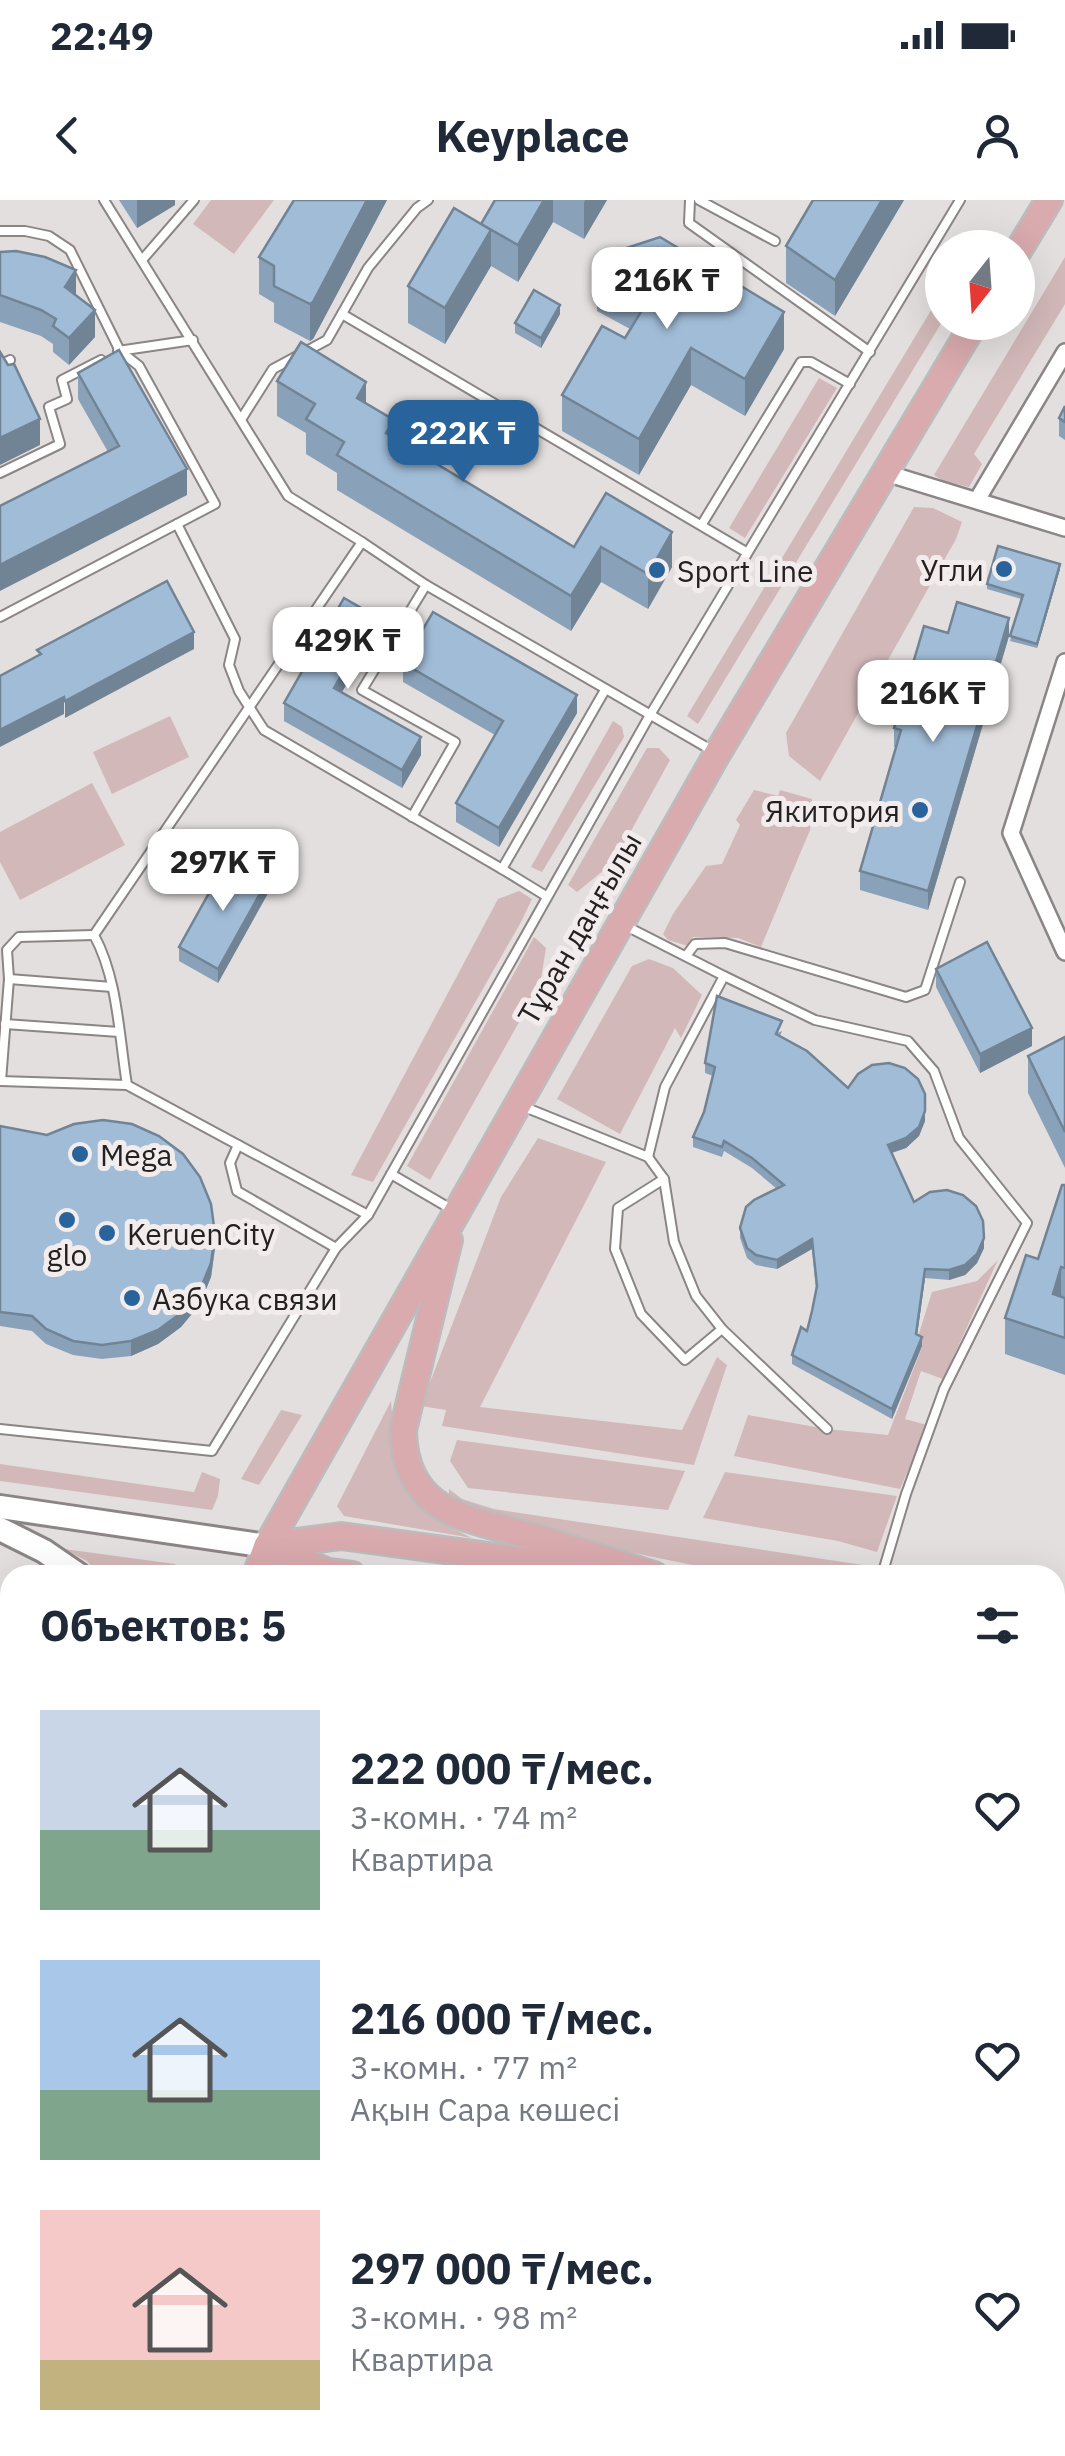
<!DOCTYPE html>
<html lang="ru">
<head>
<meta charset="utf-8">
<style>
	:root { --surface:#fff; --page:#f2f2f3; --text:#1f2937; --muted:#747a83; --accent:#28649b }
	body { margin:0; font-family:"IBM Plex Sans",sans-serif; background:var(--page); color:var(--text); height:100vh; display:flex; flex-direction:column; font-size:38px; white-space:nowrap }
	* { box-sizing:border-box; margin:0 }
	p { font-size:32px; color:var(--muted) }
	.icon { flex:none; width:55px; height:55px; fill:none; stroke:currentColor; stroke-width:2; stroke-linecap:round; stroke-linejoin:round }
	.map { position:relative; flex:1; overflow:hidden }
	.panel { position:absolute; left:0px; top:1365px; width:1065px; height:892px; display:flex; flex-direction:column; background:var(--surface); border-radius:30px 30px 0 0; box-shadow:0 10px 40px #0002 }
	.panel>* { flex:none }
	.needle { width:65px; rotate:197deg }
	.controls { position:absolute; left:925px; top:30px; display:grid; gap:20px }
	.controls a { display:grid; place-items:center; width:110px; height:110px; border-radius:50%; background:var(--surface); box-shadow:0 10px 40px #0002; font-size:50px }
	.price { position:absolute; translate:-50% -85px; padding:0 22px; border-radius:20px; background:#fff; color:#222; font-size:32px; line-height:65px; filter:drop-shadow(0 2px 5px #0008) }
	.price::after { content:''; position:absolute; left:50%; top:60px; width:30px; height:22px; margin-left:-15px; background:inherit; clip-path:polygon(0 0,100% 0,50% 100%) }
	.price.current { background:var(--accent); color:#fff }
	ul { padding:0; list-style:none }
	li { display:flex; align-items:center; gap:30px; height:250px; padding:0 40px }
	li span { display:grid; place-items:center; flex:none; width:280px; height:200px; border-radius:0px; color:#555 }
	li>.icon { margin-inline-start:auto }
	span .icon { width:120px; height:120px; fill:#fffc; stroke-width:1 }
	li b { font-size:42px }
	h2 { display:flex; justify-content:space-between; align-items:center; height:120px; padding:0 40px; font-size:42px }
	.status { display:flex; justify-content:space-between; align-items:center; height:70px; padding:0 50px; background:var(--surface); direction:ltr }
	.status svg { height:28px; fill:currentColor }
	header { display:flex; justify-content:space-between; align-items:center; height:130px; padding:0 40px; background:var(--surface); font-size:45px; font-weight:800 }
	.map>svg:first-child { display:block }
</style>
</head>
<body>
<div class="status"><b>22:49</b><svg viewBox="0 0 49 12"><path d="M0 12V9h3v3zM5 12V6h3v6zM10 12V3h3v9zM15 12V0h3v12zM26 1h20v11H26zM47 4h2v5h-2z"/></svg></div>
<header><svg class="icon" aria-label="back" viewBox="0 0 24 24"><path d="M15 5l-7 7 7 7"/></svg>Keyplace<svg class="icon" aria-label="person" viewBox="0 0 24 24"><circle cx="12" cy="8" r="4"/><path d="M4 21q1-7 8-7t8 7"/></svg></header>
<div class="map">
<svg width="1065" height="2256" viewBox="0 0 1065 2256">
	<rect width="100%" height="100%" fill="#e4dfdf"/>
	<!-- green -->
	<g fill="#d2b8b9">
		<polygon points="211,0 274,0 234,54 193,24"/>
		<polygon points="1065,57 1065,104 974,254 982,264 969,287 943,281 934,275"/>
		<polygon points="942,92 942,122 698,524 687,516"/>
		<polygon points="819,178 837,188 745,338 729,328"/>
		<polygon points="914,307 933,308 962,322 956,339 820,581 789,556 786,533"/>
		<polygon points="170,516 189,557 112,594 93,552"/>
		<polygon points="613,521 622,527 624,537 542,672 531,667"/>
		<polygon points="647,548 659,548 670,560 614,662 577,692 568,685"/>
		<polygon points="92,583 125,645 20,700 0,662 0,632"/>
		<polygon points="754,590 778,596 780,590 812,599 810,630 761,747 738,738 693,737 688,746 668,740 663,734 673,714 706,666 722,664 740,625 736,620"/>
		<polygon points="519,691 532,699 521,722 373,982 351,975 498,699"/>
		<polygon points="534,737 546,748 540,785 430,980 407,966"/>
		<polygon points="649,759 673,768 702,795 681,838 675,828 620,934 557,899 632,766"/>
		<polygon points="538,938 606,962 480,1207 682,1230 717,1157 727,1165 694,1265 442,1226 446,1210 421,1206 501,997"/>
		<polygon points="998,1060 943,1179 921,1171 905,1219 927,1225 900,1289 734,1256 748,1215 827,1229 888,1235 922,1147 916,1143 932,1092 977,1081"/>
		<path d="M391 1201C399 1287 389 1297 472 1338L344 1316 337 1306Z"/>
		<polygon points="281,1210 302,1215 259,1285 241,1279"/>
		<polygon points="457,1240 685,1271 668,1310 468,1288 450,1261"/>
		<polygon points="0,1264 194,1292 202,1272 220,1279 218,1296 212,1310 0,1281"/>
		<polygon points="725,1272 897,1296 877,1352 838,1341 703,1318"/>
		<polygon points="449,1289 462,1299 494,1309 876,1367 870,1375 742,1375 614,1349 457,1305 449,1297"/>
		<polygon points="64,1349 175,1364 174,1375 100,1375 87,1361"/>
		<polygon points="10,1538 10,1748 0,1771 0,1561"/>
		<polygon points="0,2055 10,2055 10,2179 0,2203"/>
	</g>
	<g fill="none" stroke-linecap="round" stroke-linejoin="round">
		<!-- lane casing -->
		<g stroke="#8b8586" stroke-width="12">
			<g id="lane">
				<polyline points="104,0 288,296 362,342"/>
				<polyline points="690,0 689,23 870,152"/>
				<polyline points="699,0 775,41"/>
				<polyline points="0,31 25,31 49,36 70,50 120,151 139,166 215,304 0,417"/>
				<polyline points="142,60 194,0"/>
				<polyline points="342,114 746,352"/>
				<polyline points="118,151 193,140"/>
				<polyline points="0,165 10,160"/>
				<polyline points="242,218 273,169 327,140 368,68 417,8 428,0"/>
				<polyline points="0,273 60,244 49,207 67,199 62,180 101,160"/>
				<polyline points="177,324 235,439 229,465 239,491 264,530 502,669 605,490"/>
				<polyline points="702,324 801,162 811,162 850,184"/>
				<polyline points="412,617 455,542 362,490 426,385"/>
				<polyline points="502,669 546,696"/>
				<polyline points="624,725 724,776 665,887 648,957"/>
				<polyline points="686,756 695,744 725,743 906,797 925,790 960,682"/>
				<polyline points="724,776 815,820 908,841 934,871 959,938 1027,1023 944,1189 906,1294 882,1375"/>
				<polyline points="9,779 112,787"/>
				<polyline points="5,824 119,832"/>
				<polyline points="0,881 127,885 368,1015"/>
				<polyline points="1,881 9,779 7,750 19,737 94,735"/>
				<path d="M127 885C119 836 118 779 94 735L362 342 426 385 713 551"/>
				<polyline points="522,906 648,957 664,979 618,1008 615,1049 641,1114 685,1160 722,1129 827,1229"/>
				<polyline points="238,945 230,963 237,991 336,1048"/>
				<polyline points="391,974 451,1009"/>
				<polyline points="664,979 674,1042 696,1096 722,1129"/>
				<polyline points="0,1229 212,1251 336,1048 368,1015 650,515 960,0"/>
			</g>
		</g>
		<!-- street casing -->
		<g stroke="#8b8586" stroke-width="20">
			<g id="street">
				<polyline points="886,273 1065,328"/>
				<polyline points="977,300 1065,152"/>
				<polyline points="1065,462 1011,633 1065,752"/>
				<polyline points="1055,1795 1065,1795"/>
				<polyline points="0,2030 10,2031"/>
				<polyline points="1055,2070 1065,2069"/>
				<polyline points="0,2227 10,2202"/>
				<polyline points="136,2256 136,2248"/>
			</g>
		</g>
		<!-- secondary casing -->
		<g stroke="#8b8586" stroke-width="28">
			<g id="secondary">
				<polyline points="0,1307 267,1346"/>
				<polyline points="0,1329 44,1351 79,1375"/>
			</g>
		</g>
		<!-- primary casing -->
		<g stroke="#bdbcbc" stroke-width="30">
			<g id="primary">
				<polyline points="1018,51 1049,0"/>
				<path d="M449 1040 403 1230C405 1316 470 1318 534 1337 574 1350 614 1362 654 1375"/>
				<polyline points="267,1346 341,1336 599,1371"/>
				<polyline points="267,1346 328,1372 352,1375"/>
				<polyline points="256,1375 267,1346 717,554 975,122"/>
				<polyline points="1055,1476 1065,1479"/>
				<polyline points="1055,1512 1065,1515"/>
				<polyline points="0,1964 10,1940"/>
			</g>
		</g>
		<!-- lane -->
		<use href="#lane" stroke="#fff" stroke-width="8"/>
		<!-- street -->
		<use href="#street" stroke="#fff" stroke-width="15"/>
		<!-- secondary -->
		<use href="#secondary" stroke="#fff" stroke-width="22"/>
		<!-- primary -->
		<use href="#primary" stroke="#d9aaae" stroke-width="25"/>
	</g>
	<!-- wall -->
	<g fill="#8aa2b9">
		<polygon points="119,0 175,0 175,5 137,28"/>
		<polygon points="387,0 313,139 310,141 274,122 274,103 259,94 259,57"/>
		<polygon points="495,0 607,0 584,39 553,22 518,82 491,66 445,144 408,123 408,86 481,24"/>
		<polygon points="813,0 904,0 835,116 786,83 786,46"/>
		<polygon points="0,52 76,95 95,137 69,165 53,152 53,144 41,136 0,122 0,123"/>
		<polygon points="597,74 784,149 745,216 691,185 639,275 562,231 562,195 625,138 630,129 597,111"/>
		<polygon points="560,114 541,148 515,133 515,123"/>
		<polygon points="78,173 187,295 108,252 78,199"/>
		<polygon points="277,181 366,204 394,238 574,347 606,293 672,367 648,409 601,382 571,431 337,290 337,273 306,254 306,233 277,216"/>
		<polygon points="1065,206 1065,240 1059,236 1059,218"/>
		<polygon points="1060,369 1037,448 1010,441 1021,399 987,389 987,384"/>
		<polygon points="948,433 1009,436 928,710 860,690 860,671 896,547 894,547 894,528"/>
		<polygon points="375,434 342,492 421,555 402,588 284,521 284,503"/>
		<polygon points="403,463 577,513 499,647 456,622 456,603 495,535 403,482"/>
		<polygon points="267,695 218,783 179,761 179,747"/>
		<polygon points="936,769 1032,846 980,873 936,787"/>
		<polygon points="782,831 780,836 848,888 925,921 919,936 906,948 892,953 914,1002 984,1048 977,1063 965,1075 949,1080 925,1078 917,1134 922,1146 892,1219 792,1164 792,1155 807,1131 812,1111 816,1089 812,1049 777,1069 756,1065 747,1058 740,1038 740,1028 777,989 752,968 724,951 722,957 693,947 693,937 704,912 713,876 705,873 705,863"/>
		<polygon points="1065,837 1065,968 1028,893 1028,856"/>
		<polygon points="0,926 215,1048 211,1077 200,1104 181,1127 158,1144 131,1156 102,1159 73,1155 46,1144 32,1131 0,1126"/>
		<polygon points="1065,985 1065,1175 1005,1154 1005,1118 1038,1059"/>
		<polygon points="1055,1596 1065,1597 1065,1660 1055,1660"/>
		<polygon points="1055,1833 1065,1833 1065,1897 1055,1896"/>
		<polygon points="1055,1951 1065,1952 1065,2015 1055,2015"/>
		<polygon points="1055,2143 1064,2144 1061,2208 1055,2207"/>
	</g>
	<!-- shaded-wall -->
	<g fill="#718496">
		<polygon points="137,0 175,0 175,5 137,28"/>
		<polygon points="367,0 387,0 313,139 310,141 310,104"/>
		<polygon points="544,0 553,0 553,22 518,82 518,45"/>
		<polygon points="585,0 607,0 584,39 584,3"/>
		<polygon points="882,0 904,0 835,116 835,80"/>
		<polygon points="491,30 491,66 445,144 445,108"/>
		<polygon points="76,70 76,96 65,87"/>
		<polygon points="560,105 560,114 541,148 541,138"/>
		<polygon points="95,110 95,137 69,165 69,138"/>
		<polygon points="784,112 784,149 745,216 745,179"/>
		<polygon points="691,148 691,185 639,275 639,239"/>
		<polygon points="366,182 366,216 357,198"/>
		<polygon points="40,219 40,245 0,265 0,238"/>
		<polygon points="394,220 394,255 386,233"/>
		<polygon points="187,269 187,295 0,391 0,365"/>
		<polygon points="672,332 672,367 648,409 648,374"/>
		<polygon points="601,347 601,382 571,431 571,396"/>
		<polygon points="1060,364 1060,369 1037,448 1037,444"/>
		<polygon points="375,416 375,434 334,506 334,488"/>
		<polygon points="1009,418 1009,436 928,710 928,691"/>
		<polygon points="194,432 194,449 65,518 65,501"/>
		<polygon points="577,495 577,513 499,647 499,628"/>
		<polygon points="64,497 64,514 0,547 0,530"/>
		<polygon points="421,537 421,555 402,588 402,570"/>
		<polygon points="267,681 267,695 218,783 218,769"/>
		<polygon points="1032,828 1032,846 980,873 980,854"/>
		<polygon points="925,911 925,921 919,936 906,948 888,954 888,945"/>
		<polygon points="215,1034 215,1048 211,1077 200,1104 181,1127 158,1144 131,1156 131,1141"/>
		<polygon points="984,1038 984,1048 977,1063 965,1075 949,1080 949,1070"/>
		<polygon points="812,1039 812,1049 777,1069 777,1060"/>
		<polygon points="1061,1067 1061,1103 1053,1094"/>
		<polygon points="925,1069 925,1078 916,1143 916,1134"/>
		<polygon points="922,1137 922,1146 892,1219 892,1209"/>
	</g>
	<!-- building -->
	<g fill="#a1bcd7" stroke="#718496" stroke-width="2.5">
		<polygon points="294,0 367,0 313,102 310,104 274,86 274,66 259,57"/>
		<polygon points="495,0 544,0 518,45 481,24"/>
		<polygon points="813,0 882,0 835,80 786,46"/>
		<polygon points="454,8 491,30 445,108 408,86"/>
		<polygon points="660,37 784,112 745,179 691,148 639,239 562,195 602,126 625,138 647,102 597,74 608,54"/>
		<polygon points="16,51 45,57 76,70 65,87 95,110 69,138 53,126 56,119 41,110 0,95 0,96 0,52"/>
		<polygon points="534,90 560,105 541,138 515,123"/>
		<polygon points="301,142 366,182 357,198 394,220 386,233 574,347 606,293 672,332 648,374 601,347 571,396 337,255 344,242 306,219 315,204 277,181"/>
		<polygon points="119,150 187,269 0,365 0,306 119,246 78,173"/>
		<polygon points="0,152 8,165 14,164 40,219 0,238"/>
		<polygon points="1065,206 1065,222 1059,218"/>
		<polygon points="998,346 1060,364 1037,444 1010,436 1023,395 987,384"/>
		<polygon points="167,381 194,432 65,501 64,497 0,530 0,476 41,454 37,450"/>
		<polygon points="344,398 375,416 334,488 421,537 402,570 284,503"/>
		<polygon points="957,402 1009,418 928,691 860,671 901,530 894,528 924,426 948,433"/>
		<polygon points="433,412 577,495 499,628 456,603 503,521 403,463"/>
		<polygon points="228,659 267,681 218,769 179,747"/>
		<polygon points="987,742 1032,828 980,854 936,769"/>
		<polygon points="717,796 782,821 776,834 807,851 848,888 858,874 872,865 889,863 905,868 918,879 925,894 925,911 919,927 906,938 888,945 914,1002 930,992 947,990 963,995 976,1006 983,1021 984,1038 977,1054 965,1065 949,1070 925,1069 916,1134 922,1137 892,1209 792,1155 801,1127 807,1131 812,1111 817,1086 812,1039 777,1060 756,1055 747,1048 740,1028 746,1007 754,1000 784,985 752,958 724,941 722,947 693,937 704,912 715,867 705,863"/>
		<polygon points="1065,837 1065,932 1028,856"/>
		<polygon points="103,920 132,924 159,936 183,954 200,977 211,1004 215,1034 211,1063 200,1090 181,1113 158,1130 131,1141 102,1145 73,1141 46,1129 32,1116 0,1112 0,926 47,935 74,924"/>
		<polygon points="1062,985 1065,985 1065,1068 1061,1067 1053,1094 1065,1098 1065,1138 1005,1118 1026,1055 1038,1059"/>
		<polygon points="1055,1596 1065,1597 1065,1646 1055,1646"/>
		<polygon points="1055,1833 1065,1833 1065,1883 1055,1882"/>
		<polygon points="1055,1951 1065,1952 1065,2001 1055,2001"/>
		<polygon points="1055,2143 1064,2144 1061,2193 1055,2193"/>
		<polygon points="52,2248 92,2248 93,2256 48,2256"/>
		<rect x="174" y="2248" width="78" height="8"/>
		<polygon points="304,2248 367,2248 366,2256 304,2256"/>
		<polygon points="410,2248 473,2248 472,2256 410,2256"/>
		<polygon points="503,2248 566,2248 565,2256 503,2256"/>
		<polygon points="596,2248 659,2248 658,2256 596,2256"/>
	</g>
	<!-- markers -->
	<g fill="#28649b" stroke="#f2ecec" stroke-width="4">
		<circle cx="1004" cy="369" r="10"/>
		<circle cx="657" cy="370" r="10"/>
		<circle cx="920" cy="610" r="10"/>
		<circle cx="80" cy="954" r="10"/>
		<circle cx="67" cy="1020" r="10"/>
		<circle cx="107" cy="1033" r="10"/>
		<circle cx="132" cy="1098" r="10"/>
	</g>
	<g text-anchor="middle" dominant-baseline="central" stroke-width="10" stroke-linejoin="round" paint-order="stroke">
		<!-- poi labels -->
		<g font-size="30" fill="#232121" stroke="#f2ecec" text-anchor="start">
			<text x="984" y="369" text-anchor="end">Угли</text>
			<text x="677" y="370">Sport Line</text>
			<text x="900" y="610" text-anchor="end">Якитория</text>
			<text x="100" y="954">Mega</text>
			<text x="127" y="1033">KeruenCity</text>
			<text x="67" y="1054" text-anchor="middle">glo</text>
			<text x="152" y="1098">Азбука связи</text>
		</g>
		<!-- street labels -->
		<g font-size="30" fill="#232121" stroke="#f2ecec">
			<text transform="translate(579 728) rotate(-60)">Тұран даңғылы</text>
		</g>
	</g>
</svg>
<div class="controls">
<a><svg class="needle" viewBox="-14 -14 28 28"><path d="M0-13l5 13h-10z" fill="#e53935"/><path d="M0 13l5-13h-10z" fill="#747a83"/></svg></a>
</div>
<b class="price" style="left:667px;top:132px">216K ₸</b>
<b class="price current" style="left:463px;top:285px">222K ₸</b>
<b class="price" style="left:348px;top:492px">429K ₸</b>
<b class="price" style="left:933px;top:545px">216K ₸</b>
<b class="price" style="left:223px;top:714px">297K ₸</b>
<section class="panel">
<h2>Объектов: 5<svg class="icon" aria-label="filters" viewBox="0 0 24 24"><path d="M4 7h16M4 17h16"/><circle cx="9" cy="7" r="2"/><circle cx="15" cy="17" r="2"/></svg></h2>
<ul>
<li><span style="background:linear-gradient(#c9d6e8 60%,#7fa58c 0)"><svg class="icon" aria-label="home" viewBox="0 0 24 24"><path d="M3 11l9-7 9 7M6 9v11h12V9"/></svg></span><div><b>222 000 ₸/мес.</b><p>3-комн. · 74 m²</p><p>Квартира</p></div><svg class="icon" aria-label="heart" viewBox="0 0 24 24"><path d="M12 20l-8-8c-3-5 5-10 8-4 3-6 11-1 8 4z"/></svg></li>
<li><span style="background:linear-gradient(#a9c7e8 65%,#7fa58c 0)"><svg class="icon" aria-label="home" viewBox="0 0 24 24"><path d="M3 11l9-7 9 7M6 9v11h12V9"/></svg></span><div><b>216 000 ₸/мес.</b><p>3-комн. · 77 m²</p><p>Ақын Сара көшесі</p></div><svg class="icon" aria-label="heart" viewBox="0 0 24 24"><path d="M12 20l-8-8c-3-5 5-10 8-4 3-6 11-1 8 4z"/></svg></li>
<li><span style="background:linear-gradient(#f6c9c9 75%,#c2b280 0)"><svg class="icon" aria-label="home" viewBox="0 0 24 24"><path d="M3 11l9-7 9 7M6 9v11h12V9"/></svg></span><div><b>297 000 ₸/мес.</b><p>3-комн. · 98 m²</p><p>Квартира</p></div><svg class="icon" aria-label="heart" viewBox="0 0 24 24"><path d="M12 20l-8-8c-3-5 5-10 8-4 3-6 11-1 8 4z"/></svg></li>
</ul>
</section>
</div>
</body>
</html>
